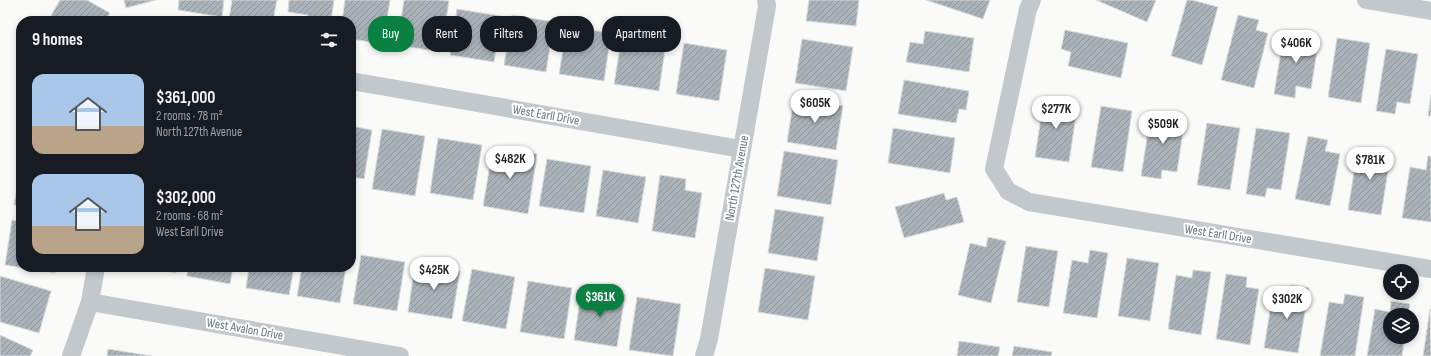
<!DOCTYPE html>
<html lang="en">
<head>
<meta charset="utf-8">
<style>
	:root { --surface:#171b24; --page:#242831; --text:#f1f3f6; --muted:#9ea1a6; --accent:#0b8043 }
	body { margin:0; font-family:"Sofia Sans Condensed",sans-serif; background:var(--page); color:var(--text); height:100vh; display:flex; flex-direction:column; font-size:15px; white-space:nowrap }
	* { box-sizing:border-box; margin:0 }
	p { font-size:13px; color:var(--muted) }
	.icon { flex:none; width:22px; height:22px; fill:none; stroke:currentColor; stroke-width:2; stroke-linecap:round; stroke-linejoin:round }
	.map { position:relative; flex:1; overflow:hidden }
	.drawer { position:absolute; left:16px; top:16px; width:340px; height:256px; display:flex; flex-direction:column; background:var(--surface); border-radius:16px; box-shadow:0 2px 6px #0003 }
	.drawer>* { flex:none }
	.banner { position:absolute; left:368px; top:16px; width:380px; height:36px; display:flex; gap:8px }
	.buttons { position:absolute; left:1383px; top:264px; display:grid; gap:8px }
	.buttons a { display:grid; place-items:center; width:36px; height:36px; border-radius:50%; background:var(--surface); box-shadow:0 2px 6px #0003; font-size:20px }
	.price { position:absolute; translate:-50% -34px; padding:0 9px; border-radius:14px; background:#fff; color:#222; font-size:13px; line-height:26px; filter:drop-shadow(0 1px 2px #0008) }
	.price::after { content:''; position:absolute; left:50%; top:24px; width:12px; height:9px; margin-left:-6px; background:inherit; clip-path:polygon(0 0,100% 0,50% 100%) }
	.price.selected { background:var(--accent); color:#fff }
	ul { padding:0; list-style:none }
	li { display:flex; align-items:center; gap:12px; height:100px; padding:0 16px }
	li span { display:grid; place-items:center; flex:none; width:112px; height:80px; border-radius:12px; color:#555 }
	li>.icon { margin-inline-start:auto }
	span .icon { width:48px; height:48px; fill:#fffc; stroke-width:1 }
	li b { font-size:17px }
	h2 { display:flex; justify-content:space-between; align-items:center; height:48px; padding:0 16px; font-size:17px }
	.pill { padding:0 14px; border-radius:16px; background:var(--surface); box-shadow:0 2px 6px #0003; font-size:14px; line-height:36px }
	.pill.selected { background:var(--accent); color:#fff }
	.map>svg:first-child { display:block }
</style>
</head>
<body>
<div class="map">
<svg width="1431" height="356" viewBox="0 0 1431 356">
	<defs>
		<pattern id="building-hatch" width="6" height="6" patternUnits="userSpaceOnUse"><rect width="6" height="6" fill="#aab3b9"/><path d="M-1 1l2-2M0 6l6-6M5 7l2-2" fill="none" stroke="#8e969c"/></pattern>
	</defs>
	<rect width="100%" height="100%" fill="#fafaf8"/>
	<!-- building -->
	<g fill="url(#building-hatch)" stroke="#dcdcda">
		<polygon points="60,0 87,0 110,13 105,21 48,21"/>
		<polygon points="124,0 156,0 126,8"/>
		<polygon points="179,0 224,0 222,17 178,10"/>
		<polygon points="232,0 277,0 273,21 243,21 229,19"/>
		<polygon points="289,0 334,0 331,21 307,21 308,15 288,12"/>
		<polygon points="345,0 390,0 383,44 351,39 351,21 342,21"/>
		<polygon points="404,0 440,0 449,1 441,52 397,45"/>
		<polygon points="809,0 859,0 856,26 806,21"/>
		<polygon points="926,0 990,0 983,19"/>
		<polygon points="1096,0 1156,0 1147,22"/>
		<polygon points="1187,0 1192,0 1218,7 1202,65 1171,56"/>
		<polygon points="457,9 501,16 494,62 450,55"/>
		<polygon points="512,15 554,22 546,72 504,65"/>
		<polygon points="1238,15 1259,20 1256,30 1268,33 1254,88 1221,80"/>
		<polygon points="567,26 611,33 604,81 559,74"/>
		<polygon points="623,29 667,36 659,91 614,84"/>
		<polygon points="1065,30 1128,43 1121,78 1068,66 1071,52 1061,49"/>
		<polygon points="925,31 974,38 969,72 906,62 910,42 923,44"/>
		<polygon points="1284,33 1319,38 1311,89 1296,86 1295,98 1274,94"/>
		<polygon points="1337,38 1370,43 1361,103 1328,97"/>
		<polygon points="802,39 853,47 846,91 795,83"/>
		<polygon points="684,43 727,50 719,101 676,94"/>
		<polygon points="1386,49 1418,54 1410,104 1397,102 1395,114 1376,111"/>
		<polygon points="904,80 969,91 966,110 959,109 956,123 898,114"/>
		<polygon points="1431,94 1431,116 1428,116"/>
		<polygon points="1044,97 1078,102 1069,162 1035,157"/>
		<polygon points="794,98 843,106 836,150 787,142"/>
		<polygon points="1101,106 1132,111 1123,172 1091,167"/>
		<polygon points="1151,113 1185,118 1177,172 1162,170 1161,179 1141,176"/>
		<polygon points="1207,123 1240,128 1230,190 1197,185"/>
		<polygon points="351,126 372,130 364,179 351,177"/>
		<polygon points="893,128 955,138 950,173 888,163"/>
		<polygon points="1256,128 1290,133 1281,190 1267,188 1265,197 1246,194"/>
		<polygon points="382,129 425,136 415,196 372,189"/>
		<polygon points="1308,136 1328,140 1325,151 1340,154 1330,206 1295,199"/>
		<polygon points="438,138 482,145 473,200 430,193"/>
		<polygon points="493,147 537,154 528,214 483,206"/>
		<polygon points="1358,147 1391,152 1381,215 1348,210"/>
		<polygon points="784,151 838,160 831,205 777,196"/>
		<polygon points="1428,156 1431,156 1431,222 1402,218 1410,167 1426,170"/>
		<polygon points="547,159 591,166 584,213 539,206"/>
		<polygon points="21,164 21,206 14,205"/>
		<polygon points="603,170 646,177 638,223 596,216"/>
		<polygon points="660,175 686,179 685,190 702,193 695,238 652,231"/>
		<polygon points="944,193 946,200 957,197 964,222 904,238 895,207"/>
		<polygon points="775,209 824,217 817,261 768,253"/>
		<polygon points="12,220 21,221 21,267 56,267 55,273 5,265"/>
		<polygon points="988,237 1006,241 991,303 958,295 970,243 986,247"/>
		<polygon points="1026,246 1058,251 1049,307 1017,302"/>
		<polygon points="1090,250 1108,253 1097,318 1063,313 1072,260 1088,263"/>
		<polygon points="361,255 405,262 397,311 353,304"/>
		<polygon points="1127,258 1159,263 1150,321 1118,316"/>
		<polygon points="415,264 460,271 452,319 408,312"/>
		<polygon points="143,267 177,267 176,273"/>
		<polygon points="188,267 233,267 230,284 187,276"/>
		<polygon points="249,267 294,267 289,295 246,288"/>
		<polygon points="302,267 346,267 340,303 297,296"/>
		<polygon points="765,268 815,276 808,320 758,312"/>
		<polygon points="472,269 515,277 506,329 462,321"/>
		<polygon points="1193,270 1211,272 1201,335 1168,329 1176,275 1192,278"/>
		<polygon points="1226,274 1247,277 1246,287 1259,289 1250,345 1216,339"/>
		<polygon points="0,276 51,291 39,333 0,322"/>
		<polygon points="528,281 572,288 564,339 520,332"/>
		<polygon points="1291,285 1309,288 1298,353 1264,348 1273,292 1289,295"/>
		<polygon points="582,288 625,295 617,347 574,340"/>
		<polygon points="1345,294 1364,297 1355,356 1320,356 1329,302 1343,304"/>
		<polygon points="637,297 681,304 673,356 629,350"/>
		<polygon points="1391,301 1410,304 1408,315 1390,315 1390,337 1405,337 1402,356 1367,356 1375,309 1390,312"/>
		<polygon points="1430,309 1431,356 1423,356"/>
		<polygon points="0,335 33,350 30,356 0,356"/>
		<polygon points="959,341 1000,347 998,356 957,356"/>
		<polygon points="1014,346 1052,352 1051,356 1012,356"/>
		<polygon points="108,349 152,356 107,356"/>
	</g>
	<g fill="none" stroke-linecap="round" stroke-linejoin="round">
		<!-- street -->
		<g stroke="#c3c8cc" stroke-width="18">
			<polyline points="1032,0 1028,9 994,169 1008,191 1029,202 1431,269"/>
			<polyline points="1366,0 1431,11"/>
			<polyline points="351,81 741,149"/>
			<polyline points="90,302 400,356"/>
			<polyline points="71,356 90,302 96,267"/>
			<polyline points="704,356 709,339 767,6 766,0"/>
		</g>
	</g>
	<g text-anchor="middle" dominant-baseline="central" stroke-width="4" stroke-linejoin="round" paint-order="stroke">
		<!-- street labels -->
		<g font-size="13" fill="#657683" stroke="#fff">
			<text transform="translate(546 115) rotate(10)">West Earll Drive</text>
			<text transform="translate(737 178) rotate(-80)">North 127th Avenue</text>
			<text transform="translate(1218 234) rotate(9)">West Earll Drive</text>
			<text transform="translate(245 329) rotate(10)">West Avalon Drive</text>
		</g>
	</g>
</svg>
<div class="buttons">
<a><svg class="icon" aria-label="locate" viewBox="0 0 24 24"><circle cx="12" cy="12" r="6"/><path d="M12 2v4M12 18v4M2 12h4M18 12h4"/></svg></a>
<a><svg class="icon" aria-label="layers" viewBox="0 0 24 24"><path d="M12 4l9 5-9 5-9-5zM3 14l9 5 9-5"/></svg></a>
</div>
<b class="price" style="left:1296px;top:64px">$406K</b>
<b class="price" style="left:815px;top:124px">$605K</b>
<b class="price" style="left:1056px;top:130px">$277K</b>
<b class="price" style="left:1163px;top:145px">$509K</b>
<b class="price" style="left:510px;top:180px">$482K</b>
<b class="price" style="left:1370px;top:181px">$781K</b>
<b class="price" style="left:434px;top:291px">$425K</b>
<b class="price selected" style="left:600px;top:318px">$361K</b>
<b class="price" style="left:1287px;top:320px">$302K</b>
<div class="banner">
<a class="pill selected">Buy</a>
<a class="pill">Rent</a>
<a class="pill">Filters</a>
<a class="pill">New</a>
<a class="pill">Apartment</a>
</div>
<section class="drawer">
<h2>9 homes<svg class="icon" aria-label="filters" viewBox="0 0 24 24"><path d="M4 7h16M4 17h16"/><circle cx="9" cy="7" r="2"/><circle cx="15" cy="17" r="2"/></svg></h2>
<ul>
<li><span style="background:linear-gradient(#a9c7e8 65%,#b9a48a 0)"><svg class="icon" aria-label="home" viewBox="0 0 24 24"><path d="M3 11l9-7 9 7M6 9v11h12V9"/></svg></span><div><b>$361,000</b><p>2 rooms · 78 m²</p><p>North 127th Avenue</p></div></li>
<li><span style="background:linear-gradient(#a9c7e8 65%,#b9a48a 0)"><svg class="icon" aria-label="home" viewBox="0 0 24 24"><path d="M3 11l9-7 9 7M6 9v11h12V9"/></svg></span><div><b>$302,000</b><p>2 rooms · 68 m²</p><p>West Earll Drive</p></div></li>
</ul>
</section>
</div>
</body>
</html>
